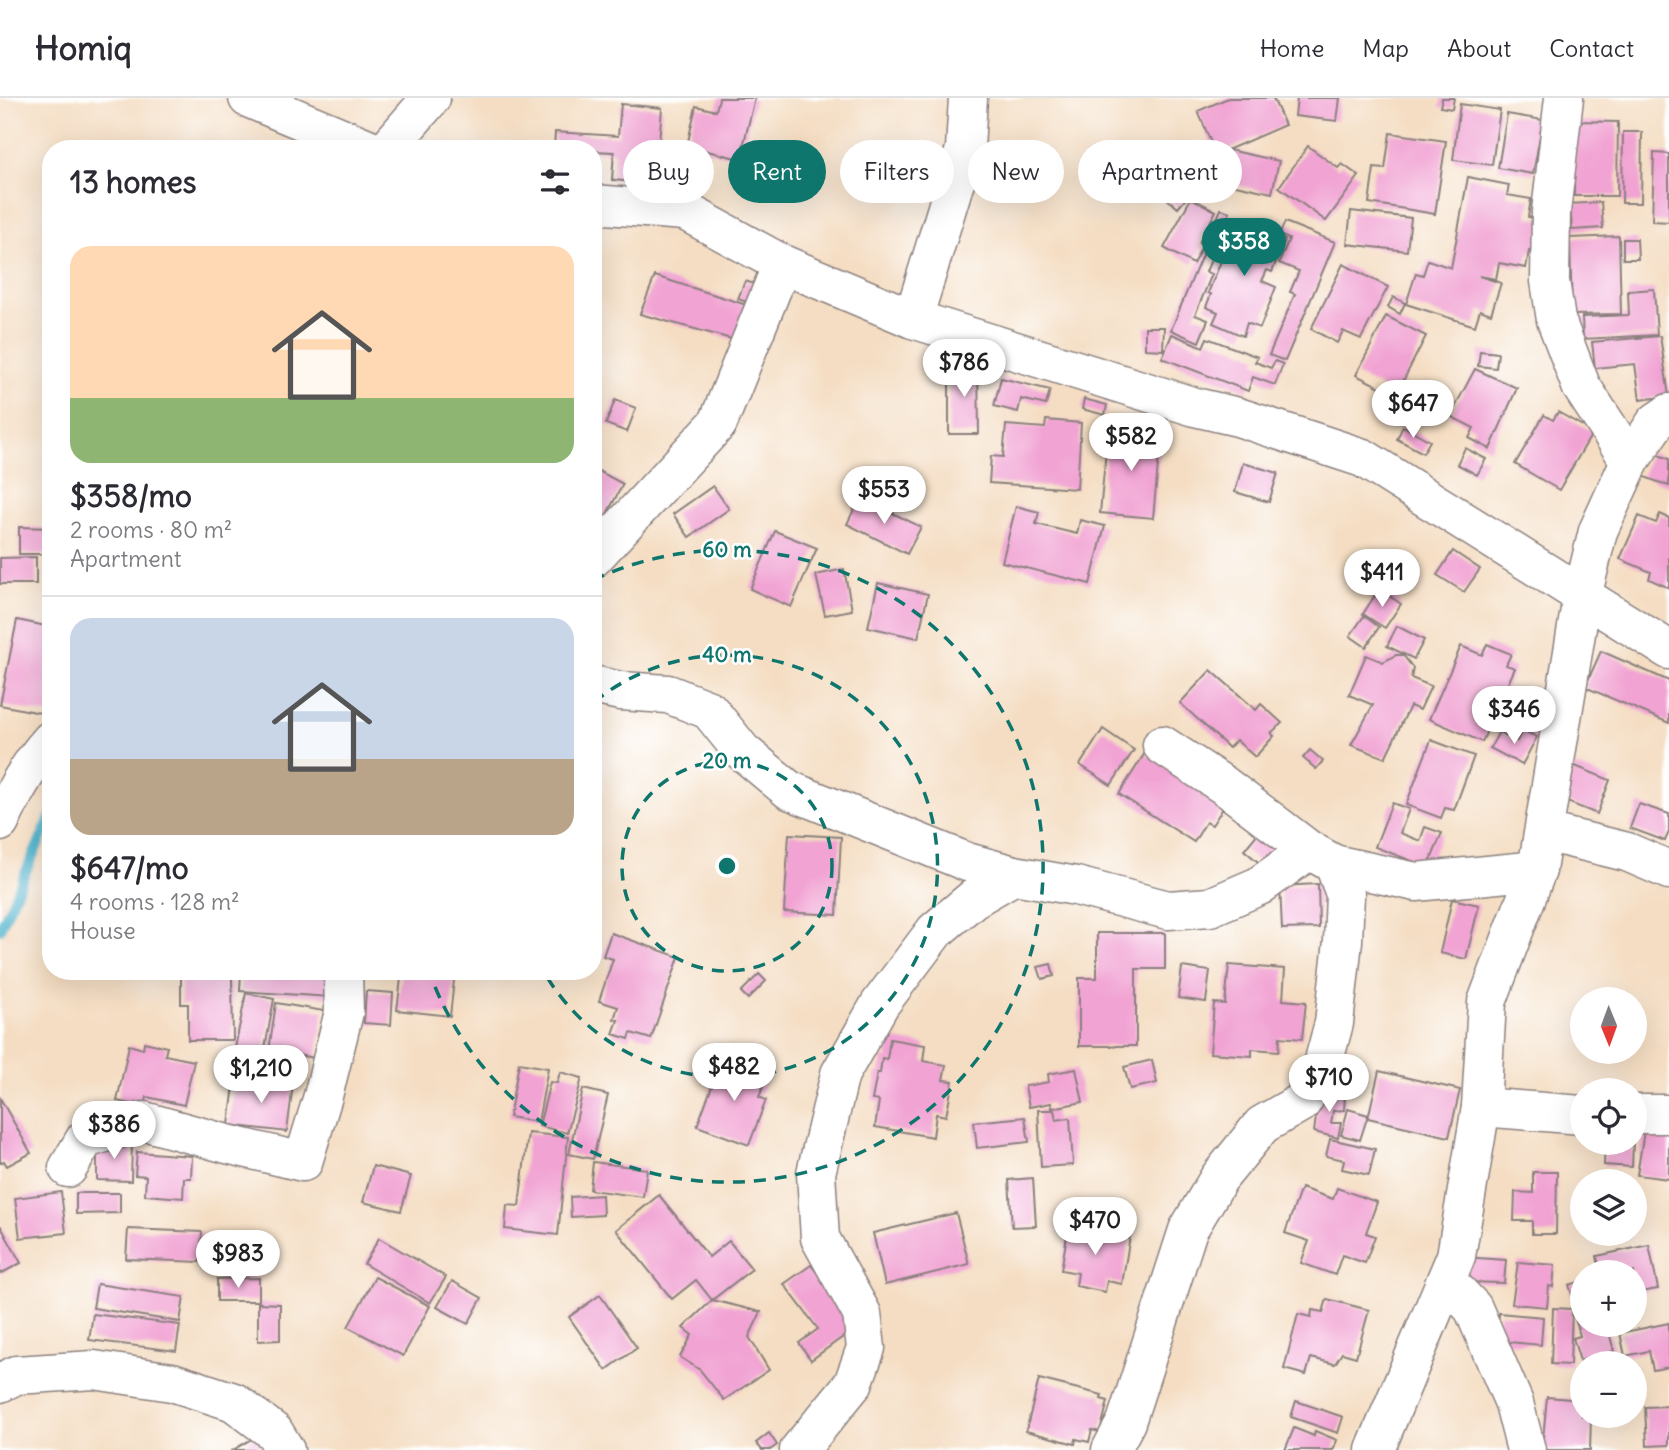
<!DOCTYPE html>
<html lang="en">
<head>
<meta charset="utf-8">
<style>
	:root { --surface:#fff; --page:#f7f7f7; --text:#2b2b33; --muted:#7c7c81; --line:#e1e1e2; --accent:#0f766e }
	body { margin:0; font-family:Delius,sans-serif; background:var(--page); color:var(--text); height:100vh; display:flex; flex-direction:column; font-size:26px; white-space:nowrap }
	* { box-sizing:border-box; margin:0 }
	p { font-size:23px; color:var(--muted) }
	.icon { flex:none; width:38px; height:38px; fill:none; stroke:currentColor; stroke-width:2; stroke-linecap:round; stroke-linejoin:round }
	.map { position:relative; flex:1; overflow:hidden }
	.drawer { position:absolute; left:42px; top:42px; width:560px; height:840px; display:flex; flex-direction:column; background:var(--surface); border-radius:28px; box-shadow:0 7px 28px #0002 }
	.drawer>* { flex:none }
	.top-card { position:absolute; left:623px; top:42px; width:665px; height:63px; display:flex; gap:14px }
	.needle { width:46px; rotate:179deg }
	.fabs { position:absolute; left:1570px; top:889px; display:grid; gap:14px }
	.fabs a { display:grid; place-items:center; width:77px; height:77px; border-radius:50%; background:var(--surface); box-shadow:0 7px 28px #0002; font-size:35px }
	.price { position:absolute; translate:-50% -60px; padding:0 16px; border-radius:24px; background:#fff; color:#222; font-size:23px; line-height:46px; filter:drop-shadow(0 2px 4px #0008) }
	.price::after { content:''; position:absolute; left:50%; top:42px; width:21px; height:16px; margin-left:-10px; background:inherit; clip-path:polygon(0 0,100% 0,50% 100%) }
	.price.selected { background:var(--accent); color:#fff }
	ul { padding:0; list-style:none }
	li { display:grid; align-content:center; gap:14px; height:371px; padding:0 28px }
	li+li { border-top:2px solid var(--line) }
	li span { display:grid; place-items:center; height:217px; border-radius:21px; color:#555 }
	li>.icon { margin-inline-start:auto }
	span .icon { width:126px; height:126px; fill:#fffc; stroke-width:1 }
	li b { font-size:30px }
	h2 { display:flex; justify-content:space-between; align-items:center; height:84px; padding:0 28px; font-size:30px }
	.chip { padding:0 24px; border-radius:32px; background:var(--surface); box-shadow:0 7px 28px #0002; font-size:24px; line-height:63px }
	.chip.selected { background:var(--accent); color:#fff }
	header { display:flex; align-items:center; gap:42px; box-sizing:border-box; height:98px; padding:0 35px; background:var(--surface); border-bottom:2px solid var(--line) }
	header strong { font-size:33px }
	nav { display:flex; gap:38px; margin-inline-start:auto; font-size:24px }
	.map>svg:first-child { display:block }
</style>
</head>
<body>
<header>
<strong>Homiq</strong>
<nav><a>Home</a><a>Map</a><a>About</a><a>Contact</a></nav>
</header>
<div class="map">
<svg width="1669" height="1352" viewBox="0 0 1669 1352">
	<rect width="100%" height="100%" fill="#fff"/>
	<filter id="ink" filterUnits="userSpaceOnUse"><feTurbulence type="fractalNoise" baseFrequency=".0143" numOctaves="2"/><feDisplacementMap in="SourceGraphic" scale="14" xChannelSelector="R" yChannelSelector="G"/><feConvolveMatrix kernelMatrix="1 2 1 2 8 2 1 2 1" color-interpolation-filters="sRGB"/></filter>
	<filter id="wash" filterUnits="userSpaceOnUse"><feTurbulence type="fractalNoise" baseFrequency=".00686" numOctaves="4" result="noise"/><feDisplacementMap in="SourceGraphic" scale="28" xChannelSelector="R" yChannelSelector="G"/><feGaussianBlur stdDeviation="1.57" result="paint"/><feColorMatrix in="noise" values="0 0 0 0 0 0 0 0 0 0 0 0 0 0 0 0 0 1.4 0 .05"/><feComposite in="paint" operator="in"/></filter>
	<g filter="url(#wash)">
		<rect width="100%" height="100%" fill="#f4ddc2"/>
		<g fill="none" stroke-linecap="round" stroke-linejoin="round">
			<!-- stream -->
			<polyline stroke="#4bb1ca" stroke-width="10" points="0,831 51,718"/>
		</g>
		<g id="blocks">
			<!-- building -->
			<g fill="#f1a3d3">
				<polygon points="719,0 755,0 740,61 687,48 696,8 716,13"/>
				<polygon points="1228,0 1273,0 1285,27 1216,57 1198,13"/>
				<polygon points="1297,0 1340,0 1337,23 1295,18"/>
				<polygon points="1442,0 1454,0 1452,11 1440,9"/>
				<polygon points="621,6 662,10 658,55 676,56 674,87 612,82 614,54 593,53 593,51 554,51 555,34 618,38"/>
				<polygon points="1460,6 1500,12 1492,67 1453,62"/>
				<polygon points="1507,16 1543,22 1533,76 1498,70"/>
				<polygon points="1575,23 1618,24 1617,98 1574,98"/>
				<polygon points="1623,34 1642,34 1641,105 1622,105"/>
				<polygon points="1390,35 1446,43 1435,116 1369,105 1374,70 1385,71"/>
				<polygon points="1308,48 1338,70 1342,66 1359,78 1326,123 1279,89"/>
				<polygon points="1229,52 1279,63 1272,95 1222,84"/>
				<polygon points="1144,55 1160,70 1136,96 1120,81"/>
				<polygon points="1654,55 1669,56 1669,124 1652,123"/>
				<polygon points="1468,79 1509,87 1507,97 1531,101 1528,119 1546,122 1539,155 1529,153 1526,170 1499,165 1496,181 1479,178 1501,185 1491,216 1480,212 1475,228 1406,206 1416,175 1423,177 1428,162 1451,170"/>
				<polygon points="1171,82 1189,97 1178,110 1160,95"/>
				<polygon points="1191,100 1216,113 1199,145 1203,147 1193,166 1164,150"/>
				<polygon points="1601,104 1603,130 1572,132 1570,106"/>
				<polygon points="1221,111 1230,114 1206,174 1212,176 1195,217 1208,222 1199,244 1171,232"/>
				<polygon points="1351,113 1411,120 1407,153 1347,146"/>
				<polygon points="1230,121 1285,142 1272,174 1267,172 1262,183 1276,189 1260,230 1247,225 1243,238 1213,225 1218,214 1206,209 1211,196 1208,195 1228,146 1221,143"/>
				<polygon points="1285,124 1335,144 1285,263 1269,257 1295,196 1290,194 1299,173 1279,165 1289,141 1279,137"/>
				<polygon points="1619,138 1621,216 1572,217 1570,140"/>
				<polygon points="1623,141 1637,141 1638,161 1623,161"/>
				<polygon points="1343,166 1388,189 1361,241 1343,233 1337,245 1311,231"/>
				<polygon points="655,178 753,209 739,243 640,216"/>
				<polygon points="745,183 764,189 758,208 738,201"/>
				<polygon points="1654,191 1657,237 1583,241 1582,219 1629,217 1628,193"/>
				<polygon points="1393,199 1405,205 1400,216 1388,209"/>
				<polygon points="1386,218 1426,238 1396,297 1356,277"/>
				<polygon points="1145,229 1164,229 1163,252 1145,251"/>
				<polygon points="1172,236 1203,249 1207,240 1258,259 1255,264 1271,270 1275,263 1283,266 1275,287 1253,279 1248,293 1162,260"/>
				<polygon points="1660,238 1669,298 1640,302 1635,266 1595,270 1592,244"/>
				<polygon points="1480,253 1498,255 1496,270 1478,268"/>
				<polygon points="949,265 978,265 979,336 949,336"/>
				<polygon points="1475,271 1517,290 1490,351 1469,340 1474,330 1450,318"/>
				<polygon points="1001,280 1050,292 1046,307 1021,301 1018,314 994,308"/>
				<polygon points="1084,301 1107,307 1105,317 1082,311"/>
				<polygon points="615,302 636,310 627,334 606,326"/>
				<polygon points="1558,314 1593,334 1559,392 1515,366 1544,317 1553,322"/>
				<polygon points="1046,322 1081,325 1077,391 989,385 991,358 1003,359 1006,327 1045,330"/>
				<polygon points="1403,328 1430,343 1423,355 1397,341"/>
				<polygon points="1108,331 1161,335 1153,420 1100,415"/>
				<polygon points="1465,350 1486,361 1477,377 1457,366"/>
				<polygon points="1651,354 1669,361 1669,388 1642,378"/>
				<polygon points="1243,365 1278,375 1269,404 1235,394"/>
				<polygon points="593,370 623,386 596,436 593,435"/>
				<polygon points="713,388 729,411 689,439 673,416"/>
				<polygon points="860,399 921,429 907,456 847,426"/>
				<polygon points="1016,408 1039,414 1036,426 1077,436 1080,422 1105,428 1090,486 1002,464"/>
				<polygon points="1660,416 1669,420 1669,490 1649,481 1651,474 1620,461 1639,418 1656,425"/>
				<polygon points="19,429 51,430 51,456 19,456"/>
				<polygon points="775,433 817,450 791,509 750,491"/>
				<polygon points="1453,453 1480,471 1464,494 1437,477"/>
				<polygon points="1375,458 1386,467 1379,477 1367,469"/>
				<polygon points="36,459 36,486 0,486 0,460"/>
				<polygon points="844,471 852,512 825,517 816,477"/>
				<polygon points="878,485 928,496 918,540 868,529"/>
				<polygon points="1379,491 1401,506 1385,530 1363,516"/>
				<polygon points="1364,518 1379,529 1366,549 1350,538"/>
				<polygon points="17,522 51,529 51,617 0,607"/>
				<polygon points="1397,528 1424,542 1414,561 1387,548"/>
				<polygon points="1487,546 1511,556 1506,567 1515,570 1482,644 1429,621 1461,548 1482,557"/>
				<polygon points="1601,553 1669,583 1669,625 1585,589"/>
				<polygon points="1366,557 1383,564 1396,557 1403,557 1413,570 1411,580 1431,588 1420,612 1410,608 1385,660 1351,647 1373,607 1349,597"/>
				<polygon points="1211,572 1256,612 1261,606 1282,625 1271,635 1274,638 1255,659 1236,642 1229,650 1180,605"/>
				<polygon points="1103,631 1134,652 1111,687 1080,667"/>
				<polygon points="1522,632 1537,639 1522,667 1490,650 1499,634 1517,643"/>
				<polygon points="1431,642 1474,658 1454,712 1445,710 1441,720 1406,707"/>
				<polygon points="1310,652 1323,663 1316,671 1303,660"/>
				<polygon points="1145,655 1225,707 1212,727 1206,724 1194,744 1119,696"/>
				<polygon points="1575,668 1610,682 1597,716 1562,702"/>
				<polygon points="1392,705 1409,711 1400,735 1420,743 1425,729 1442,735 1428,769 1375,749"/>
				<polygon points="1639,706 1669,716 1669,734 1665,743 1630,730"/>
				<polygon points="1258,735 1277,752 1263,768 1244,752"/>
				<polygon points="789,736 841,739 837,817 784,814"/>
				<polygon points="1318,786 1319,830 1282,831 1280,788"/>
				<polygon points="1452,801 1479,807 1466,861 1440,855"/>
				<polygon points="611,835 679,859 651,941 631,935 629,941 613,936 618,922 614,921 618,909 599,903 613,861 603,858"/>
				<polygon points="1097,835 1165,835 1165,871 1136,871 1136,948 1079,948 1079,880 1097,880"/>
				<polygon points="1051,866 1054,878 1042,881 1038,869"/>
				<polygon points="1229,867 1285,871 1283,902 1306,904 1302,941 1280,939 1279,953 1252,951 1252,958 1210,955 1214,905 1225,906"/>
				<polygon points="1182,869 1210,873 1206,904 1178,900"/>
				<polygon points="241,873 333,873 331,899 240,893"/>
				<polygon points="402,873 455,873 450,918 397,912"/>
				<polygon points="759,876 766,883 748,901 741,894"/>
				<polygon points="181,879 232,879 233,942 188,942 188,906 181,906"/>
				<polygon points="366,893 393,895 391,927 364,925"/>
				<polygon points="246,895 274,901 264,956 235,950"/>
				<polygon points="276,905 324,913 316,960 269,953"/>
				<polygon points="890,941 925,947 923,963 946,967 943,982 953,983 946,1018 936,1016 933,1039 875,1029 879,1003 872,1002 877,975 880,975 882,960 887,961"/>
				<polygon points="144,944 167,949 165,957 194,963 184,1007 147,999 145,1009 117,1003 129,947 143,951"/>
				<polygon points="723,959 746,967 744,974 766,982 759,999 766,1002 749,1047 697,1028"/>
				<polygon points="1152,962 1157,985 1130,991 1124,969"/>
				<polygon points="519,965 548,970 538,1024 509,1019"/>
				<polygon points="1076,971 1083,1004 1052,1010 1051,1005 1029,1009 1025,988 1049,984 1048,976"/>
				<polygon points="1379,973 1460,992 1449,1039 1368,1020"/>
				<polygon points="560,974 582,980 567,1035 539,1028 550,984 557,985"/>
				<polygon points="235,979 293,986 287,1034 229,1027"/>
				<polygon points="583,991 608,997 593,1061 569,1056"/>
				<polygon points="1319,996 1345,997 1344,1012 1333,1013 1331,1025 1341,1025 1338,1040 1314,1034"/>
				<polygon points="0,1000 31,1055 7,1068 4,1063 0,1065"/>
				<polygon points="1348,1011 1368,1017 1360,1042 1341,1037"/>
				<polygon points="1038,1012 1054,1012 1056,1022 1070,1020 1073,1067 1041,1069"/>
				<polygon points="1025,1019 1029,1044 977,1050 974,1024"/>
				<polygon points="1645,1027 1669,1030 1669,1081 1637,1077"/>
				<polygon points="528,1035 568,1039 558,1137 505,1131 507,1107 519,1108"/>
				<polygon points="1330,1041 1375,1051 1369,1077 1342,1071 1344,1062 1326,1058"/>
				<polygon points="97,1044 132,1044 131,1083 97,1082"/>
				<polygon points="1605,1045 1633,1045 1632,1069 1604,1067"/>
				<polygon points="137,1054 192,1058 191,1080 184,1080 183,1100 145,1097 146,1078 135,1077"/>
				<polygon points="593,1064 647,1071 643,1099 590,1092"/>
				<polygon points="373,1068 411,1078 401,1113 363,1104"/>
				<polygon points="1533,1074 1557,1074 1556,1136 1532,1136 1532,1123 1514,1123 1515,1094 1533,1095"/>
				<polygon points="1033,1080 1036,1128 1012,1129 1009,1082"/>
				<polygon points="1301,1090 1333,1101 1337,1090 1377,1104 1366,1135 1375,1138 1365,1165 1342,1157 1335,1177 1301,1165 1309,1143 1285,1135"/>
				<polygon points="61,1094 66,1135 20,1140 15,1100"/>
				<polygon points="76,1095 120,1095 120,1115 76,1116"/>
				<polygon points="602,1097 603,1117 571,1119 570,1099"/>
				<polygon points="659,1097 709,1159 729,1143 752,1171 712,1202 696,1182 672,1201 616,1132"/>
				<polygon points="956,1115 969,1166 885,1187 873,1135"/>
				<polygon points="0,1127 21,1165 0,1176"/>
				<polygon points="1069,1127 1130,1138 1122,1186 1107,1183 1105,1194 1076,1188 1078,1175 1061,1172"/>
				<polygon points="128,1131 202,1134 200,1164 126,1161"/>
				<polygon points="379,1140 446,1179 430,1205 364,1166"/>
				<polygon points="1649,1147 1658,1191 1634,1195 1634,1174 1600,1174 1597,1158"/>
				<polygon points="1463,1159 1506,1162 1504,1185 1462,1184"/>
				<polygon points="1518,1164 1555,1167 1553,1189 1549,1188 1547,1209 1512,1206"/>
				<polygon points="811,1167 858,1228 811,1262 799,1245 818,1231 784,1186"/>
				<polygon points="375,1179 430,1208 403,1258 348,1229"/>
				<polygon points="259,1180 259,1203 217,1203 217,1181"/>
				<polygon points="452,1183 482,1200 468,1226 437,1209"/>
				<polygon points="1582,1183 1582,1212 1577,1213 1569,1187"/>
				<polygon points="97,1186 184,1199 180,1224 93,1210"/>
				<polygon points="600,1197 637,1250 606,1272 569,1219"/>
				<polygon points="1327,1201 1369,1212 1356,1259 1342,1255 1335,1266 1311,1260 1306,1277 1284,1271 1298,1216 1311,1219 1312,1212 1323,1214"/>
				<polygon points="712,1202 761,1214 749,1239 769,1272 724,1302 700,1272 680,1259 692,1237 683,1230"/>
				<polygon points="258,1205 280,1206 280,1242 258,1243"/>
				<polygon points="1553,1210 1572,1211 1570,1267 1551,1266"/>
				<polygon points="1499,1215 1543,1219 1541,1247 1497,1243"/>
				<polygon points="93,1216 180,1227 176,1253 89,1242"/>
				<polygon points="1582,1218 1582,1227 1607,1227 1614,1253 1580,1263 1573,1240 1580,1238 1575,1220"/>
				<polygon points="1669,1225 1669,1269 1653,1272 1649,1253 1625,1258 1620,1235"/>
				<polygon points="1039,1281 1102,1297 1101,1301 1108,1303 1100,1334 1092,1332 1089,1344 1076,1341 1075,1346 1026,1333"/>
				<polygon points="1547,1299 1582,1302 1582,1318 1591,1318 1590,1352 1542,1352"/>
				<polygon points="1296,1303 1343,1319 1338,1335 1291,1319"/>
				<polygon points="1669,1308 1669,1347 1647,1348 1645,1309"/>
				<polygon points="1294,1330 1314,1338 1315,1333 1337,1342 1333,1352 1285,1352"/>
				<polygon points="769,1335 777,1347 770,1352 762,1352 756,1345"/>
				<polygon points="255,1339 263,1352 233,1352"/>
			</g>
		</g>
	</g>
	<g filter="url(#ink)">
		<use href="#blocks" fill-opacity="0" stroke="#8b807e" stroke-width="2"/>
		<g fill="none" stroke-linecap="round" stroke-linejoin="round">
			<!-- minor casing -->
			<g stroke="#8b807e" stroke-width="41">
				<g id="minor">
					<polyline points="248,0 370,51"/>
					<polyline points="1564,0 1551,114 1550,183 1556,222 1581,288 1630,363"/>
					<polyline points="387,51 431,0"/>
					<polyline points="593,106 685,113 782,166 913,221 1195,309 1238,319 1363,360 1669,552"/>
					<polyline points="913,221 965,51 968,0"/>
					<polyline points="593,460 718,325 782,166"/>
					<polyline points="593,587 620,593 668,596 709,612 742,653 789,692 967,764 1014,777"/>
					<polyline points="1162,647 1225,688 1309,752 1334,766 1416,784 1537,772"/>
					<path d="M0 724C13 695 29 666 51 642"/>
					<polyline points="1545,734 1627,754 1669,772"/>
					<polyline points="1481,1009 1582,1017"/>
					<polyline points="1634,1016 1669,1016"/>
					<polyline points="68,1070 85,1041 144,1023 227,1046 303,1064 323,998 344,914 343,873"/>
					<polyline points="1446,1182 1473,1210 1514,1305 1526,1352"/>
					<polyline points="0,1285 16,1277 94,1272 172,1284 234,1304 274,1334 285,1352"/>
					<polyline points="799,1352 853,1286 866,1250 862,1216 820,1140 816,1075 840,976 880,906 935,833 973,801 1014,777 1076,788 1168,812 1210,809 1259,788 1309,752"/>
					<polyline points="1111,1352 1126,1324 1188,1132 1219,1080 1262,1027 1302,1004 1322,970 1334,925 1343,843 1345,796 1334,766"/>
					<polyline points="1375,1352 1456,1158 1481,1009 1487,904 1537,772 1582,499 1598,433 1630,363 1656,324 1669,315"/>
				</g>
			</g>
			<!-- minor -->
			<use href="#minor" stroke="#fff" stroke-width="38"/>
		</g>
	</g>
	<!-- distance rings -->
	<g fill="none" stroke="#0f766e" stroke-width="3.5" stroke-dasharray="12 9">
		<circle cx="727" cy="768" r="105"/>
		<path d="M594 604A211 211 0 1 1 544 874"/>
		<path d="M593 482A316 316 0 1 1 429 873"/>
	</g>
	<circle cx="727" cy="768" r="10" fill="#0f766e" stroke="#fff" stroke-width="3.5"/>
	<g font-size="21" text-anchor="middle" font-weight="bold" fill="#0f766e" stroke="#fff" stroke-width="5" stroke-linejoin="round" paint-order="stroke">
		<text x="727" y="459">60 m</text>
		<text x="727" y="564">40 m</text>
		<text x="727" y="670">20 m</text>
	</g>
</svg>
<div class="fabs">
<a><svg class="needle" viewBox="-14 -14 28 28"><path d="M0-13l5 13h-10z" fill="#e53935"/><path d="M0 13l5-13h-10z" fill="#7c7c81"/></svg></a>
<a><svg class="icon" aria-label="locate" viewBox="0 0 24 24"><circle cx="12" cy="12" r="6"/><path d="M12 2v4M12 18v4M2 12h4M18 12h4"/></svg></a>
<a><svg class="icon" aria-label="layers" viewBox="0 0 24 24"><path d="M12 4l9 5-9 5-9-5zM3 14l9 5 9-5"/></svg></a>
<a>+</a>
<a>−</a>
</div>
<b class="price selected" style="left:1244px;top:180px">$358</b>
<b class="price" style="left:964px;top:301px">$786</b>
<b class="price" style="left:1413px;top:342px">$647</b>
<b class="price" style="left:1131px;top:375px">$582</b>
<b class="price" style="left:884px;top:428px">$553</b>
<b class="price" style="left:1382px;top:511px">$411</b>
<b class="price" style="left:1514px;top:648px">$346</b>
<b class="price" style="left:734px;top:1005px">$482</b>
<b class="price" style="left:261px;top:1007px">$1,210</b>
<b class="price" style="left:1329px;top:1016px">$710</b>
<b class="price" style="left:114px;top:1063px">$386</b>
<b class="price" style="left:1095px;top:1159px">$470</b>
<b class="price" style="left:238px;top:1192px">$983</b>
<div class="top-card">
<a class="chip">Buy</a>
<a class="chip selected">Rent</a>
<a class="chip">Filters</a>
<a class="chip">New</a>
<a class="chip">Apartment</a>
</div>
<section class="drawer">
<h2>13 homes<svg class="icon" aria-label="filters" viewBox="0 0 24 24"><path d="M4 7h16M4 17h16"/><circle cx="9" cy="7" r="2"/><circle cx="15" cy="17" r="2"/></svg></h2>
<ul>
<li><span style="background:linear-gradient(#ffd9b3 70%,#8fb573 0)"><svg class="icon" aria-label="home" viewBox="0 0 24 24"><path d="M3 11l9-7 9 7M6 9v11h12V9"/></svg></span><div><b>$358/mo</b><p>2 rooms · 80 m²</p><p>Apartment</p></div></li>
<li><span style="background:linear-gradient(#c9d6e8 65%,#b9a48a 0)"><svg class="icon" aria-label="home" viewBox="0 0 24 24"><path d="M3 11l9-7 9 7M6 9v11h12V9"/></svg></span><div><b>$647/mo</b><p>4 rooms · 128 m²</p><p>House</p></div></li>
</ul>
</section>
</div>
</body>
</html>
